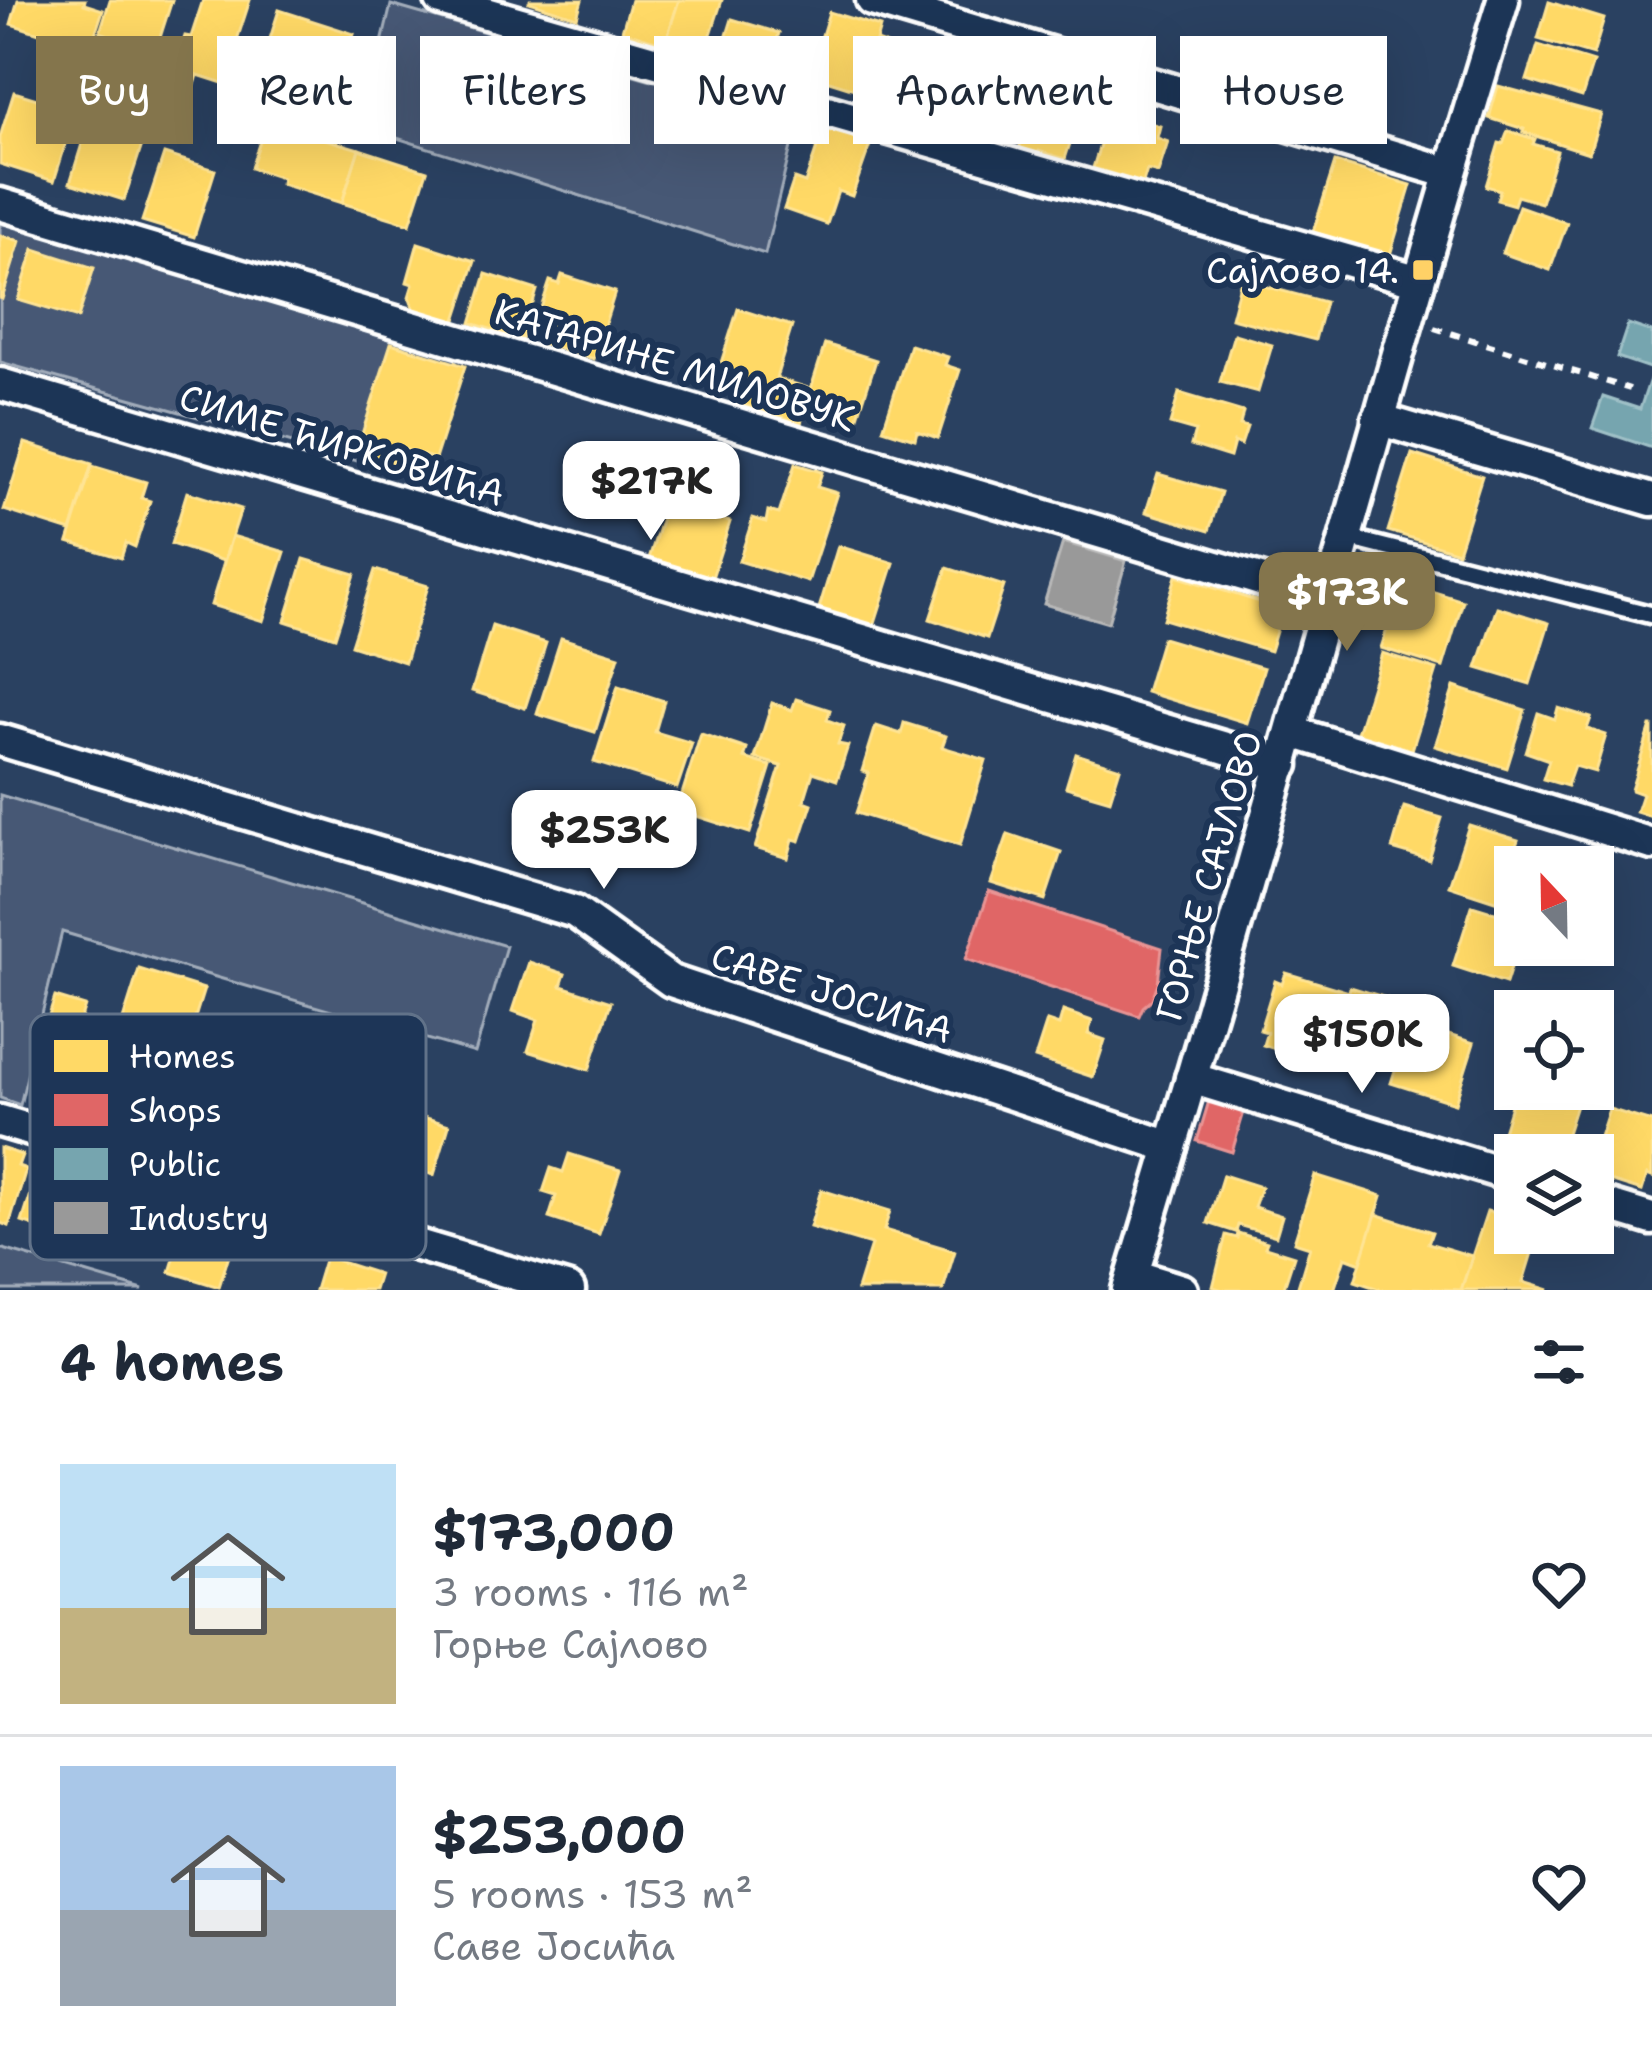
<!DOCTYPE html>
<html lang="en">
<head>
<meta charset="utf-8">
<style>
	:root { --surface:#fff; --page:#f6f6f7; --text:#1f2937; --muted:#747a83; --line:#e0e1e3; --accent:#84754c }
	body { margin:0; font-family:"Shantell Sans",sans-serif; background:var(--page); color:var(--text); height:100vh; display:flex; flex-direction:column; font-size:45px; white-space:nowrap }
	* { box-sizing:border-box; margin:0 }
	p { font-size:39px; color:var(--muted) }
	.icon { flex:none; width:66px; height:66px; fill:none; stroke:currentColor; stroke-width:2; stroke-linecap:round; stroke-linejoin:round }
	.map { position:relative; height:1290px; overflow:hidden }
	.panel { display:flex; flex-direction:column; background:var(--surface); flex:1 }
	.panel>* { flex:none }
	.guide { position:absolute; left:36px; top:36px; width:1581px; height:108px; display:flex; gap:24px }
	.needle { width:78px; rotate:338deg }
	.fabs { position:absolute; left:1494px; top:846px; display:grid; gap:24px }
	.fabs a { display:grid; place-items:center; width:120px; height:120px; border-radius:0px; background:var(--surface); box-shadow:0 12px 48px #0002; font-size:60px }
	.price { position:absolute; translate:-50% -102px; padding:0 27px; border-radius:24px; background:#fff; color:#222; font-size:39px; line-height:78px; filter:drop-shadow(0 3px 6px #0008) }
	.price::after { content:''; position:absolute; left:50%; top:72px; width:36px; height:27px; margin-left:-18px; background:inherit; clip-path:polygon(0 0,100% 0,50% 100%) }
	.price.active { background:var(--accent); color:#fff }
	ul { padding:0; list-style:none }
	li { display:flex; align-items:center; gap:36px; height:300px; padding:0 60px }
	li+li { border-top:3px solid var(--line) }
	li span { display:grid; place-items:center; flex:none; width:336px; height:240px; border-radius:0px; color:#555 }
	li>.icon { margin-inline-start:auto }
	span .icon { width:144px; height:144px; fill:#fffc; stroke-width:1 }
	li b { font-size:51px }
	h2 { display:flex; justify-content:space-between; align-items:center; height:144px; padding:0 60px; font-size:51px }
	.pill { padding:0 42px; border-radius:0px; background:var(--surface); box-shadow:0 12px 48px #0002; font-size:42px; line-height:108px }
	.pill.active { background:var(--accent); color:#fff }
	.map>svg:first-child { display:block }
</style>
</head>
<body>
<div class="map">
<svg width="1652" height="1290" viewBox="0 0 1652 1290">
	<rect width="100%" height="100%" fill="#2a4161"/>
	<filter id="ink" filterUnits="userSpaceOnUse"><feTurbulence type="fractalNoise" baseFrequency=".00833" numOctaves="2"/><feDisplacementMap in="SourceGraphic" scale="24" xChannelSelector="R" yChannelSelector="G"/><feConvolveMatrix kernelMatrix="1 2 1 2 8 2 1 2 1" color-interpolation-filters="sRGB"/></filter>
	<g filter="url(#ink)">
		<!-- green -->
		<g fill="#465975" stroke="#a2acba" stroke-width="3">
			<polygon points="391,5 797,122 765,254 362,127"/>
			<polygon points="0,214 459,351 422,479 0,362"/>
			<polygon points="0,795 506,946 475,1053 62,932 20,1105 0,1098"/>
			<polygon points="0,1248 143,1290 0,1290"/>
		</g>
		<!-- homes -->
		<g fill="#ffd966" stroke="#ffe494" stroke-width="3">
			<polygon points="18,0 85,0 84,4 103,10 90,49 11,24"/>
			<polygon points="110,0 172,0 156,50 100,32"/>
			<polygon points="203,0 250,0 223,83 198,75 195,85 171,78 185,36 191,37"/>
			<polygon points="530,0 582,0 577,17 529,2"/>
			<polygon points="631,0 679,0 665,44 622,31"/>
			<polygon points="679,0 722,0 704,56 665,44"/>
			<polygon points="1549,2 1604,19 1593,55 1538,39"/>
			<polygon points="279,10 354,34 334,98 274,79 279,63 264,58"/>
			<polygon points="829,12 880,27 876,41 887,45 877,77 866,74 861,91 810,75"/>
			<polygon points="732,19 779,33 766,75 719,61"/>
			<polygon points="1538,45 1593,62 1582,97 1527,80"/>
			<polygon points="968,68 1018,84 996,153 946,138 951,121 912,109 923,71 963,83"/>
			<polygon points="1498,86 1601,114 1589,153 1523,132 1524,129 1489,118"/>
			<polygon points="14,92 76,111 54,181 0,164 0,137"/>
			<polygon points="1032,108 1054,115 1051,124 1074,131 1065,159 1039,151 1036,158 1018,152"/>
			<polygon points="1110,111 1160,126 1157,138 1168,142 1158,173 1147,170 1143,183 1093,168"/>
			<polygon points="89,121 144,139 124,200 70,183"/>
			<polygon points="265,126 296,136 297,131 359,149 342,203 281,184 282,178 251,168"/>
			<polygon points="824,127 871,142 852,196 838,191 827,224 784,209 794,179 805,183"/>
			<polygon points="1508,131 1535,139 1533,144 1557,151 1541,203 1517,196 1514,205 1497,200 1500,190 1486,186 1499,143 1503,144"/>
			<polygon points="359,149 427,171 410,224 342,203"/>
			<polygon points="164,154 215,170 194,237 142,221"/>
			<polygon points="1335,162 1411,185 1390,255 1313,232"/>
			<polygon points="1519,206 1567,223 1550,270 1502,253"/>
			<polygon points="0,235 20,241 2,299 0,298"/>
			<polygon points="418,243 475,261 455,323 415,311 409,297 413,284 407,282"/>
			<polygon points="34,249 94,268 78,318 18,300"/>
			<polygon points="486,274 537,290 522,339 471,323"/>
			<polygon points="562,275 615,292 594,359 541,343 551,311 541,308 550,281 559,284"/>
			<polygon points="1241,280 1325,302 1315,340 1231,318"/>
			<polygon points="738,309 792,326 776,378 811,389 801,423 738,403 741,393 714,385"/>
			<polygon points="1234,334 1272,345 1258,392 1220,382"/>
			<polygon points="391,343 465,366 435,459 397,447 391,466 368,459 375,438 362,434"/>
			<polygon points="825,344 876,360 855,426 804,411"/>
			<polygon points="910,345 948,357 945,365 960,370 938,438 917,431 915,439 883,429"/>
			<polygon points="1179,393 1243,412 1240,425 1247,427 1241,445 1234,442 1230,457 1191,445 1195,431 1170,424"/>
			<polygon points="25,443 92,464 71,531 4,510"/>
			<polygon points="1412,454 1482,476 1458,552 1388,531"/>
			<polygon points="795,464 822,472 817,487 837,493 808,582 739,561 753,518 766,522 768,511 779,514"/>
			<polygon points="92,466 146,482 141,498 150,501 135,547 126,543 121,558 68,542"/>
			<polygon points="1158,474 1221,492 1209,531 1146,512"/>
			<polygon points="187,492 241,509 224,561 171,544"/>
			<polygon points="667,502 730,522 710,584 647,565"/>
			<polygon points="232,536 285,552 263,621 211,605"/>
			<polygon points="838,546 894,563 872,632 817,615"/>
			<polygon points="304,559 355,574 335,637 285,621"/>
			<polygon points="947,568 1004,586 987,638 930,619"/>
			<polygon points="375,570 428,586 405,662 351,645"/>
			<polygon points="1176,576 1283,609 1270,651 1163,619"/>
			<polygon points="1402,582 1463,601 1443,667 1381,648"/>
			<polygon points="1497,607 1549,623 1530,684 1477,668"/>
			<polygon points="492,626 546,643 525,708 472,691"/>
			<polygon points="561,638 619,656 595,732 537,714"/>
			<polygon points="1162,638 1264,668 1247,723 1146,692"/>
			<polygon points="1382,653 1437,670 1412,750 1357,733"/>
			<polygon points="618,686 664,701 655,732 692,743 677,788 594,762"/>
			<polygon points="1454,687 1525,710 1507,768 1435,746"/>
			<polygon points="796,699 830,710 827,720 844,726 838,744 848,746 837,780 813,772 804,801 812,804 800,841 793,839 788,858 755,848 781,766 755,758 772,703 792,710"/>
			<polygon points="1558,708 1591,718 1587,729 1606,735 1595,772 1574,766 1567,786 1543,779 1549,760 1526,752 1538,713 1555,719"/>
			<polygon points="904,723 946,736 942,747 986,760 960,845 856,813 869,773 862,771 876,726 901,734"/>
			<polygon points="1651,726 1652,726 1652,817 1636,812 1642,794 1631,790"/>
			<polygon points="701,734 747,749 744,758 771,766 750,833 677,810"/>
			<polygon points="1076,754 1120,768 1110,800 1066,787"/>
			<polygon points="1404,807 1442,818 1429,860 1392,849"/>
			<polygon points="1469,825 1518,840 1512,857 1527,862 1525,867 1515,867 1514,900 1500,895 1498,902 1449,886"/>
			<polygon points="1008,834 1061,852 1045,900 991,883"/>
			<polygon points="1472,906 1515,919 1515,945 1518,945 1506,983 1453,966"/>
			<polygon points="529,962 565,974 561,986 611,1002 589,1070 528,1051 538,1020 513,1011"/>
			<polygon points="139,969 204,989 178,1072 167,1068 157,1098 139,1093 131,1118 96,1107"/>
			<polygon points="1286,973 1349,992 1350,987 1397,1001 1386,1036 1343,1022 1329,1066 1263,1045 1267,1032 1260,1030 1275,981 1282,984"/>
			<polygon points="55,997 85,1006 81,1018 98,1024 93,1041 100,1044 83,1097 42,1084 51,1055 38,1051"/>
			<polygon points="1063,1011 1092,1021 1088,1034 1105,1040 1093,1077 1035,1058 1047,1021 1059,1025"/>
			<polygon points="1410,1023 1474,1043 1455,1103 1391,1083"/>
			<polygon points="1516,1089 1545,1089 1578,1099 1560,1155 1515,1156 1497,1151"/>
			<polygon points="1609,1109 1652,1122 1652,1177 1647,1175 1642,1191 1597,1177 1602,1161 1593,1158"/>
			<polygon points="404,1111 449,1125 434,1175 419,1171 411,1195 380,1186"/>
			<polygon points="0,1148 22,1155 18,1166 26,1169 9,1226 0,1223"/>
			<polygon points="569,1154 620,1170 599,1234 549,1218 556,1196 543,1192 551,1168 563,1172"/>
			<polygon points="42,1160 103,1179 83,1242 22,1222"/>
			<polygon points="1223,1175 1261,1187 1254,1207 1282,1216 1276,1236 1238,1225 1236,1232 1208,1223"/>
			<polygon points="1315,1175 1382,1196 1361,1263 1345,1257 1334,1290 1297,1290 1310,1247 1294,1242"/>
			<polygon points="821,1190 890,1211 884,1230 955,1251 943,1290 857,1290 871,1245 810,1227"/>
			<polygon points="1487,1211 1515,1219 1515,1233 1538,1233 1523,1282 1549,1290 1461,1290"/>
			<polygon points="1376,1214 1432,1232 1428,1243 1472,1256 1461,1290 1414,1288 1413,1290 1382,1290 1355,1281"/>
			<polygon points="187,1217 236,1232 219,1287 170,1272"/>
			<polygon points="1238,1233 1267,1242 1265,1247 1294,1256 1283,1290 1223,1290 1213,1287 1226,1235 1237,1238"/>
			<polygon points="325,1257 379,1274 374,1290 315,1290"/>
		</g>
		<!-- shops -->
		<g fill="#e06666" stroke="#e99494" stroke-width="3">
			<polygon points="989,891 1162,948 1158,983 1152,999 1143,1007 1139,1016 966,959"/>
			<polygon points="1209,1101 1244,1112 1232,1152 1197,1141"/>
		</g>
		<!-- public -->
		<g fill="#76a5af" stroke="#9fc0c7" stroke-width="3">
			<polygon points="1628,324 1652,332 1652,369 1617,357"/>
			<polygon points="1652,373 1652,448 1592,428 1603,397 1640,409"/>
		</g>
		<!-- industry -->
		<polygon fill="#999" stroke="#b8b8b8" stroke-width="3" points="1063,542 1126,561 1108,623 1044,604"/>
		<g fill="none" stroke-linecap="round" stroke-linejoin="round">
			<!-- lane casing -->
			<g stroke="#fff" stroke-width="24">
				<polyline id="lane" points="1345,537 1652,615"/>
			</g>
			<!-- street casing -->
			<g stroke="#fff" stroke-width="39">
				<g id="street">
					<polyline points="441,0 1419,281"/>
					<polyline points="872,0 1450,173"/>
					<polyline points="0,204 1327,600"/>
					<polyline points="0,384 1283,765"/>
					<polyline points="1378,419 1652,500"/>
					<polyline points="1292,732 1652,844"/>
					<polyline points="0,740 575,912 671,981 1171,1147"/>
					<polyline points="1191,1078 1515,1177"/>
					<polyline points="0,1121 569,1290"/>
					<polyline points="1593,1201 1652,1219"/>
					<polyline points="1133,1275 1182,1290"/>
					<path d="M1128 1290C1259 862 1371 428 1503 0"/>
				</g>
			</g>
			<!-- path -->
			<polyline stroke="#fff" stroke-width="6" stroke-dasharray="9 9" stroke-linecap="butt" points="1434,328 1630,389"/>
			<!-- lane -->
			<use href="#lane" stroke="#1d3557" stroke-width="15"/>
			<!-- street -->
			<use href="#street" stroke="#1d3557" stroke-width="30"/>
		</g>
	</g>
	<!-- markers -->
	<rect fill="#ffd166" stroke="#1d3557" stroke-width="4.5" x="1411" y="258" width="24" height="24" rx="6"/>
	<g text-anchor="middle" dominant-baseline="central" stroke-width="12" stroke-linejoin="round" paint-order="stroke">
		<!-- poi labels -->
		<g font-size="36" fill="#fff" stroke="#1d3557" text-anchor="end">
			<text x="1399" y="270">Сајлово 14.</text>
		</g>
		<!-- street labels -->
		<g font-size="36" fill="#fff" stroke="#1d3557">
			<text transform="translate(675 365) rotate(17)">КАТАРИНЕ МИЛОВУК</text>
			<text transform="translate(342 445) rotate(17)">СИМЕ ЋИРКОВИЋА</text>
			<text transform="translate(1209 876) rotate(-74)">ГОРЊЕ САЈЛОВО</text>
			<text transform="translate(832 993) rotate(18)">САВЕ ЈОСИЋА</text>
		</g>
	</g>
	<!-- legend -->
	<rect x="30" y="1014" width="396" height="246" rx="18" fill="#1d3557" stroke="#617289" stroke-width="3"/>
	<rect x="54" y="1040" width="54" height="32" fill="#ffd966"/>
	<rect x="54" y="1094" width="54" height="32" fill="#e06666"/>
	<rect x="54" y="1148" width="54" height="32" fill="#76a5af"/>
	<rect x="54" y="1202" width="54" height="32" fill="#999"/>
	<g font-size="33" fill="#fff">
		<text x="129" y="1068">Homes</text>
		<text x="129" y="1122">Shops</text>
		<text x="129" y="1176">Public</text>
		<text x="129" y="1230">Industry</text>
	</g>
</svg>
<div class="fabs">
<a><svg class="needle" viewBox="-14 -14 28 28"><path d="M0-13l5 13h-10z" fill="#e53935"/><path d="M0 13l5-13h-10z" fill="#747a83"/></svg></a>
<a><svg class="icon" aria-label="locate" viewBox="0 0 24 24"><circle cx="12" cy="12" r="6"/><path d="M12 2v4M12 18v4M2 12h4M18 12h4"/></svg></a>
<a><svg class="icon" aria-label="layers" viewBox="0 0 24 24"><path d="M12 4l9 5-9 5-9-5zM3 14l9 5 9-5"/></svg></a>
</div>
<b class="price" style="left:651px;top:543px">$217K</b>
<b class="price active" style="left:1347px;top:654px">$173K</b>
<b class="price" style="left:604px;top:892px">$253K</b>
<b class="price" style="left:1362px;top:1096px">$150K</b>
<div class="guide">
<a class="pill active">Buy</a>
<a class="pill">Rent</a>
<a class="pill">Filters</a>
<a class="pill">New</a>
<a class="pill">Apartment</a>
<a class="pill">House</a>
</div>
</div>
<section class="panel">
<h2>4 homes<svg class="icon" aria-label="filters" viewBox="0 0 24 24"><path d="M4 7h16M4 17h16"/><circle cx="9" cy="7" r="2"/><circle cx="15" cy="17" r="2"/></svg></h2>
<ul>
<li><span style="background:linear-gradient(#bfe0f5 60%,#c2b280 0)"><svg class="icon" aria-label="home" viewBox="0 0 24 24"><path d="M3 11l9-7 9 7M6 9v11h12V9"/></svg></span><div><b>$173,000</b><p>3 rooms · 116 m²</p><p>Горње Сајлово</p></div><svg class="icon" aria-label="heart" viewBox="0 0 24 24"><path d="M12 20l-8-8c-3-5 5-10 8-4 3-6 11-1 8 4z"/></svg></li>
<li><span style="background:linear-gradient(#a9c7e8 60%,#9aa5b1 0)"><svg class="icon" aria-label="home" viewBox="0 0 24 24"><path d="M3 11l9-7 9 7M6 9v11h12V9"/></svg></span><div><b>$253,000</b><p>5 rooms · 153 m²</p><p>Саве Јосића</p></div><svg class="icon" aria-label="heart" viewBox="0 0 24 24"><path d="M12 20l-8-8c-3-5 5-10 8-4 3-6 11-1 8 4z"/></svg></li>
</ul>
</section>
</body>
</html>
